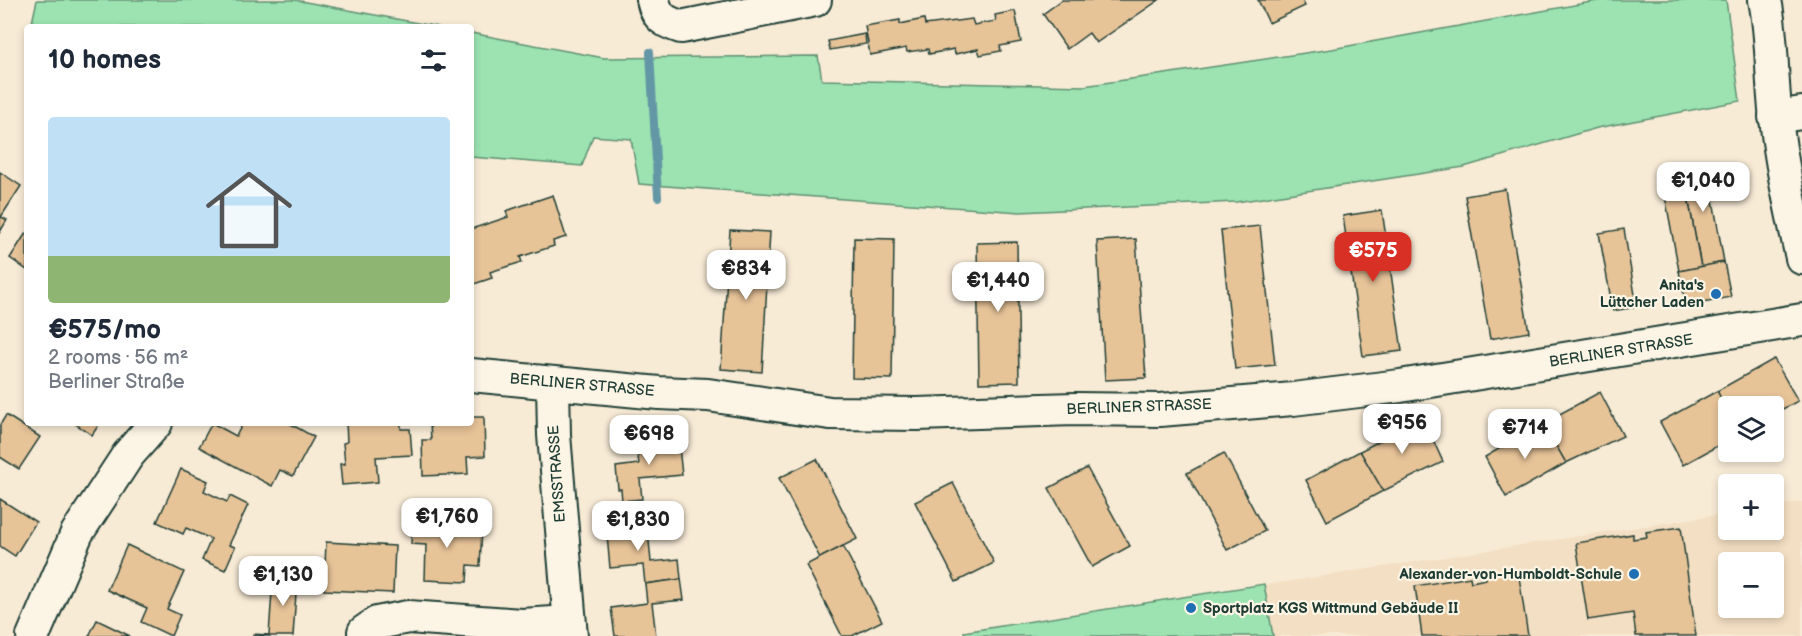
<!DOCTYPE html>
<html lang="en">
<head>
<meta charset="utf-8">
<style>
	:root { --surface:#fff; --page:#f6f6f7; --text:#1f2937; --muted:#747a83; --line:#e0e1e3; --accent:#d93025 }
	body { margin:0; font-family:"Balsamiq Sans",sans-serif; background:var(--page); color:var(--text); height:100vh; display:flex; flex-direction:column; font-size:22px; white-space:nowrap }
	* { box-sizing:border-box; margin:0 }
	p { font-size:20px; color:var(--muted) }
	.icon { flex:none; width:33px; height:33px; fill:none; stroke:currentColor; stroke-width:2; stroke-linecap:round; stroke-linejoin:round }
	.map { position:relative; flex:1; overflow:hidden }
	.side { position:absolute; left:24px; top:24px; width:450px; height:402px; display:flex; flex-direction:column; background:var(--surface); border-radius:6px; box-shadow:0 3px 9px #0003 }
	.side>* { flex:none }
	.tools { position:absolute; left:1718px; top:396px; display:grid; gap:12px }
	.tools a { display:grid; place-items:center; width:66px; height:66px; border-radius:6px; background:var(--surface); box-shadow:0 3px 9px #0003; font-size:30px }
	.price { position:absolute; translate:-50% -51px; padding:0 14px; border-radius:12px; background:#fff; color:#222; font-size:20px; line-height:39px; filter:drop-shadow(0 2px 3px #0008) }
	.price::after { content:''; position:absolute; left:50%; top:36px; width:18px; height:14px; margin-left:-9px; background:inherit; clip-path:polygon(0 0,100% 0,50% 100%) }
	.price.on { background:var(--accent); color:#fff }
	ul { padding:0; list-style:none }
	li { display:grid; align-content:center; gap:12px; height:318px; padding:0 24px }
	li+li { border-top:2px solid var(--line) }
	li span { display:grid; place-items:center; height:186px; border-radius:6px; color:#555 }
	li>.icon { margin-inline-start:auto }
	span .icon { width:108px; height:108px; fill:#fffc; stroke-width:1 }
	li b { font-size:26px }
	h2 { display:flex; justify-content:space-between; align-items:center; height:72px; padding:0 24px; font-size:26px }
	.map>svg:first-child { display:block }
</style>
</head>
<body>
<div class="map">
<svg width="1802" height="636" viewBox="0 0 1802 636">
	<rect width="100%" height="100%" fill="#f8ebd6"/>
	<filter id="ink" filterUnits="userSpaceOnUse"><feTurbulence type="fractalNoise" baseFrequency=".0167" numOctaves="2"/><feDisplacementMap in="SourceGraphic" scale="12" xChannelSelector="R" yChannelSelector="G"/><feConvolveMatrix kernelMatrix="1 2 1 2 8 2 1 2 1" color-interpolation-filters="sRGB"/></filter>
	<g filter="url(#ink)">
		<!-- built -->
		<path fill="#f3dfc3" fill-rule="evenodd" d="M1802 502V636H964V632L1728 513V530H1773V506ZM1728 562H1773V608H1728Z"/>
		<!-- green -->
		<g fill="#9ce3b1" stroke="#5e9072" stroke-width="1.5">
			<polygon points="37,0 295,0 439,27 31,27"/>
			<polygon points="1602,0 1726,0 1740,101 1597,128 1464,167 1236,202 1020,212 639,184 631,139 593,136 582,166 471,157 471,33 604,58 818,56 822,80 1084,86 1332,49"/>
			<polygon points="1264,584 1273,636 964,636 964,632"/>
		</g>
		<g fill="none" stroke-linecap="round" stroke-linejoin="round">
			<!-- stream -->
			<polyline stroke="#6397a6" stroke-width="8" points="650,52 658,197"/>
		</g>
		<!-- building -->
		<g fill="#e7c398" stroke="#1f3d34" stroke-width="1.5">
			<polygon points="1062,0 1159,0 1096,43 1089,33 1067,49 1043,14"/>
			<polygon points="1258,0 1302,0 1305,6 1269,23"/>
			<polygon points="1015,11 1021,42 1000,46 1001,51 980,55 978,49 955,54 954,49 929,54 928,49 907,52 906,48 870,55 865,26 900,20 900,24 924,19 925,25 972,19 974,25 996,21 995,15"/>
			<polygon points="865,34 866,44 830,50 828,41"/>
			<polygon points="1706,161 1724,262 1701,267 1682,165"/>
			<polygon points="1682,165 1701,267 1679,271 1660,169"/>
			<polygon points="0,172 21,186 1,217 7,220 0,232"/>
			<polygon points="1505,189 1529,332 1490,339 1465,196"/>
			<polygon points="553,195 566,237 553,241 554,246 520,257 522,262 490,272 492,278 471,285 471,229 508,217 506,211"/>
			<polygon points="1382,210 1402,351 1363,356 1343,216"/>
			<polygon points="1260,226 1275,365 1235,369 1221,230"/>
			<polygon points="1624,229 1637,307 1613,311 1599,233"/>
			<polygon points="730,230 770,232 762,372 721,369"/>
			<polygon points="26,233 27,234 27,270 10,258"/>
			<polygon points="854,238 894,239 892,379 852,378"/>
			<polygon points="1136,239 1146,378 1105,380 1097,241"/>
			<polygon points="1017,242 1019,382 979,383 977,243"/>
			<polygon points="1724,262 1731,297 1686,305 1679,271"/>
			<polygon points="1774,359 1798,401 1773,414 1773,406 1728,406 1728,411 1717,391"/>
			<polygon points="1717,391 1728,411 1728,440 1683,465 1660,422"/>
			<polygon points="1600,392 1623,436 1566,463 1543,423"/>
			<polygon points="6,415 40,437 19,469 0,457 0,425"/>
			<polygon points="471,417 484,417 485,456 467,457 468,474 423,476 422,440 431,440 430,423 471,423"/>
			<polygon points="1423,418 1443,462 1383,491 1360,451"/>
			<polygon points="74,423 100,423 92,435"/>
			<polygon points="212,423 236,436 243,423 289,423 314,437 293,476 280,470 272,486 199,447"/>
			<polygon points="346,423 401,423 401,429 410,429 412,455 376,457 378,482 342,485 340,464 345,464 343,443 347,442"/>
			<polygon points="1543,423 1566,463 1506,497 1485,457"/>
			<polygon points="678,438 682,475 640,479 642,499 622,501 621,489 618,489 616,467 639,464 636,442"/>
			<polygon points="1360,451 1383,491 1327,521 1306,480"/>
			<polygon points="1224,453 1265,531 1227,550 1187,473"/>
			<polygon points="817,459 857,539 820,558 779,478"/>
			<polygon points="1087,468 1130,546 1092,567 1049,488"/>
			<polygon points="181,469 208,481 204,491 227,502 230,496 248,505 229,545 235,547 225,570 202,560 211,539 186,528 183,534 157,522"/>
			<polygon points="953,483 994,563 956,582 915,502"/>
			<polygon points="0,499 36,522 15,556 0,546"/>
			<polygon points="413,511 428,511 427,526 482,529 480,566 468,565 467,582 425,580 426,545 411,544"/>
			<polygon points="647,520 651,562 679,559 681,579 645,584 643,565 610,568 606,524"/>
			<polygon points="1681,527 1696,636 1636,636 1633,613 1588,620 1576,543 1633,534 1633,539 1647,537 1646,532"/>
			<polygon points="326,542 395,546 393,593 324,590"/>
			<polygon points="127,545 184,572 167,609 180,615 171,636 141,622 147,608 107,590"/>
			<polygon points="843,546 882,621 852,636 842,636 806,565"/>
			<polygon points="1518,570 1528,636 1422,636 1415,586 1470,577 1471,582 1486,579 1485,575"/>
			<polygon points="273,577 297,579 293,636 253,636 253,634 269,635"/>
			<polygon points="681,579 684,600 652,603 656,636 615,636 611,608 647,603 645,584"/>
			<polygon points="97,620 130,636 89,636"/>
		</g>
		<g fill="none" stroke-linecap="round" stroke-linejoin="round">
			<!-- street casing -->
			<g stroke="#1f3d34" stroke-width="36">
				<g id="street">
					<path d="M653 0C657 18 665 22 681 27L815 0"/>
					<path d="M1765 0C1773 39 1771 79 1776 118 1781 165 1792 212 1802 258"/>
					<polyline points="1775,117 1802,113"/>
					<polyline points="471,375 659,393 708,395 830,413 917,414 1075,409 1160,410 1293,399 1400,386 1802,320"/>
					<polyline points="553,383 554,435 571,636"/>
					<polyline points="364,632 377,623 408,617 522,625 569,622"/>
					<polyline points="33,636 77,533 128,455 156,423"/>
				</g>
			</g>
			<!-- street -->
			<use href="#street" stroke="#fcf5e5" stroke-width="32"/>
		</g>
	</g>
	<!-- markers -->
	<g fill="#1f6fb2" stroke="#fcf5e5" stroke-width="2">
		<circle cx="1716" cy="294" r="6"/>
		<circle cx="1634" cy="574" r="6"/>
		<circle cx="1191" cy="608" r="6"/>
	</g>
	<g text-anchor="middle" dominant-baseline="central" stroke-width="4.5" stroke-linejoin="round" paint-order="stroke">
		<!-- poi labels -->
		<g font-size="15" font-weight="bold" fill="#1f3d34" stroke="#fcf5e5" text-anchor="end">
			<text x="1704" y="285">Anita's<tspan x="1704" dy="17">Lüttcher Laden</tspan></text>
			<text x="1622" y="574">Alexander-von-Humboldt-Schule</text>
			<text x="1203" y="608" text-anchor="start">Sportplatz KGS Wittmund Gebäude II</text>
		</g>
		<!-- street labels -->
		<g font-size="15" fill="#1f3d34" stroke="#fcf5e5">
			<text transform="translate(1621 351) rotate(-9)">BERLINER STRASSE</text>
			<text transform="translate(582 385) rotate(5)">BERLINER STRASSE</text>
			<text transform="translate(1139 407) rotate(-2)">BERLINER STRASSE</text>
			<text transform="translate(557 474) rotate(-94)">EMSSTRASSE</text>
		</g>
	</g>
</svg>
<div class="tools">
<a><svg class="icon" aria-label="layers" viewBox="0 0 24 24"><path d="M12 4l9 5-9 5-9-5zM3 14l9 5 9-5"/></svg></a>
<a>+</a>
<a>−</a>
</div>
<b class="price" style="left:1703px;top:213px">€1,040</b>
<b class="price on" style="left:1373px;top:283px">€575</b>
<b class="price" style="left:746px;top:301px">€834</b>
<b class="price" style="left:998px;top:313px">€1,440</b>
<b class="price" style="left:1402px;top:455px">€956</b>
<b class="price" style="left:1525px;top:460px">€714</b>
<b class="price" style="left:649px;top:466px">€698</b>
<b class="price" style="left:447px;top:549px">€1,760</b>
<b class="price" style="left:638px;top:552px">€1,830</b>
<b class="price" style="left:283px;top:607px">€1,130</b>
<section class="side">
<h2>10 homes<svg class="icon" aria-label="filters" viewBox="0 0 24 24"><path d="M4 7h16M4 17h16"/><circle cx="9" cy="7" r="2"/><circle cx="15" cy="17" r="2"/></svg></h2>
<ul>
<li><span style="background:linear-gradient(#bfe0f5 75%,#8fb573 0)"><svg class="icon" aria-label="home" viewBox="0 0 24 24"><path d="M3 11l9-7 9 7M6 9v11h12V9"/></svg></span><div><b>€575/mo</b><p>2 rooms · 56 m²</p><p>Berliner Straße</p></div></li>
</ul>
</section>
</div>
</body>
</html>
